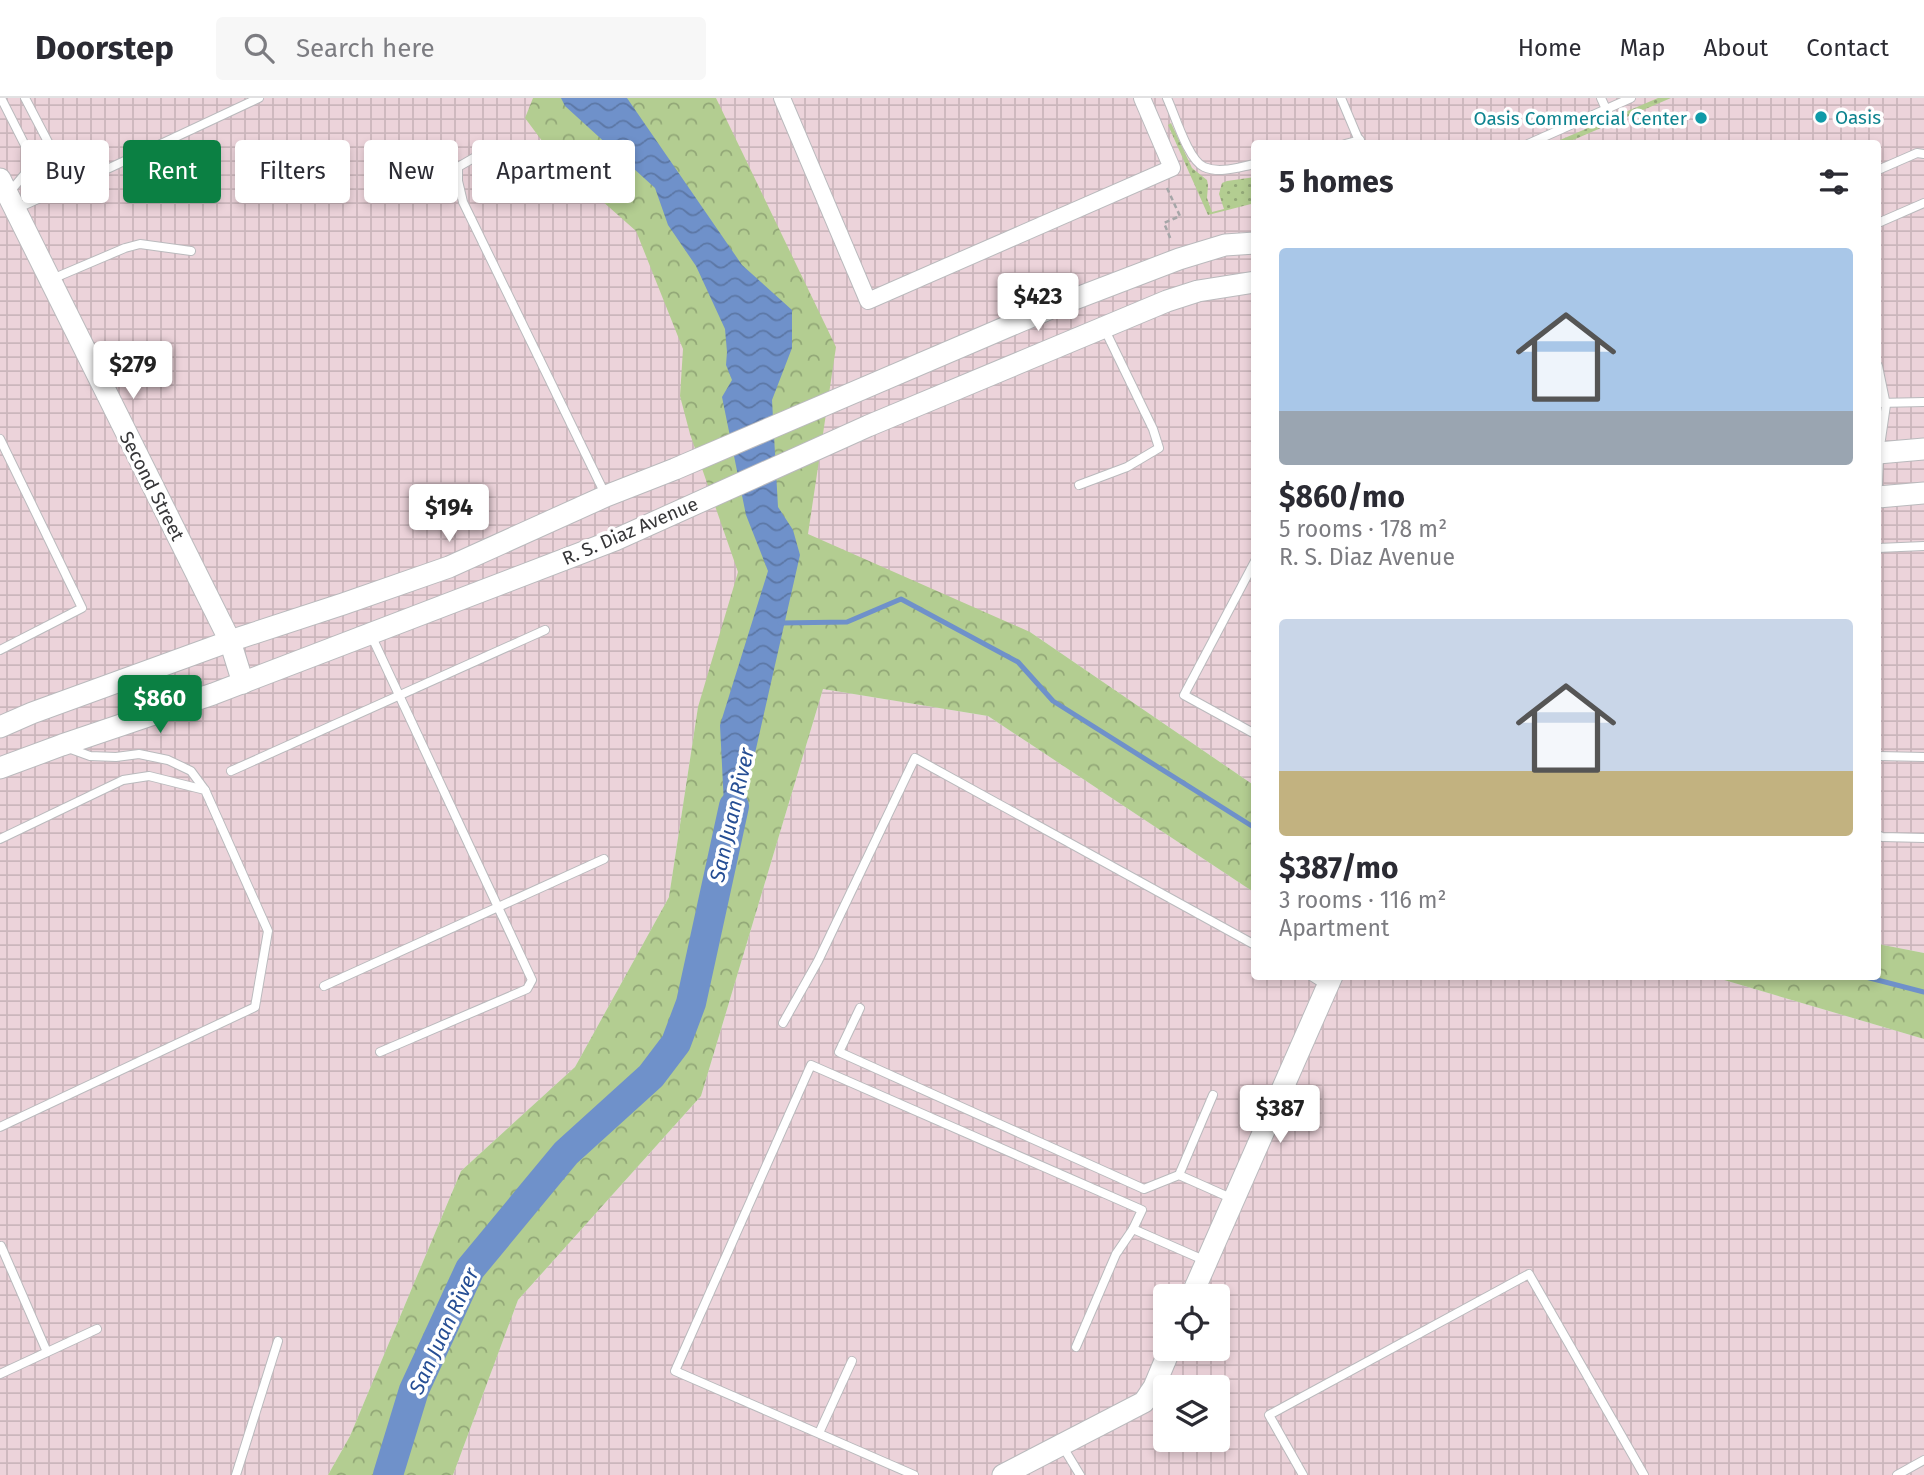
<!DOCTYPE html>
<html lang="en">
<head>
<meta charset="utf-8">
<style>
	:root { --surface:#fff; --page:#f7f7f7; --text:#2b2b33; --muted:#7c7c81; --line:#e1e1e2; --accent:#0b8043 }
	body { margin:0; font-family:"Fira Sans",sans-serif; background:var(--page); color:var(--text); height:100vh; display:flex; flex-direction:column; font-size:26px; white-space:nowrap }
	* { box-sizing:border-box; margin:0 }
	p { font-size:23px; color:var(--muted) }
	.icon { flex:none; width:38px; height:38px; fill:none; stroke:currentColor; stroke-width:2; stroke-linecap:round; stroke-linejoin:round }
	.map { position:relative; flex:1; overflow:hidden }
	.side { position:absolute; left:1251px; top:42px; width:630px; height:840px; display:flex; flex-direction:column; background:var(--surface); border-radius:7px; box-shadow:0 4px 10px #0003 }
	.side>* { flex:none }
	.guide { position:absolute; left:21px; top:42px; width:665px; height:63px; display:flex; gap:14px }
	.buttons { position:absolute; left:1153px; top:1186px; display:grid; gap:14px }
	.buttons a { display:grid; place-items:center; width:77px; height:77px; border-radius:7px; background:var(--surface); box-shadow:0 4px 10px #0003; font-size:35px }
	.price { position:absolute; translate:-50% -60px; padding:0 16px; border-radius:7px; background:#fff; color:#222; font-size:23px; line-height:46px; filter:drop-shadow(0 2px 4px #0008) }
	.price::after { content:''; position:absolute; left:50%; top:42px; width:21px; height:16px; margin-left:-10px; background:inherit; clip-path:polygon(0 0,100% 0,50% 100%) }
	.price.current { background:var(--accent); color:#fff }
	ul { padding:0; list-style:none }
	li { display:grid; align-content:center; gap:14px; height:371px; padding:0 28px }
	li span { display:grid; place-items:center; height:217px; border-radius:7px; color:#555 }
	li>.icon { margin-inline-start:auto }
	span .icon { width:126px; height:126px; fill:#fffc; stroke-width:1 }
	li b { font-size:30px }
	h2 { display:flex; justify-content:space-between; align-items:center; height:84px; padding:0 28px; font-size:30px }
	.chip { padding:0 24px; border-radius:7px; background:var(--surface); box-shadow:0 4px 10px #0003; font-size:24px; line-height:63px }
	.chip.current { background:var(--accent); color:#fff }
	header { display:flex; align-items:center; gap:42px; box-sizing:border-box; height:98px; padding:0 35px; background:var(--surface); border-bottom:2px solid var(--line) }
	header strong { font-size:33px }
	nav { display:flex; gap:38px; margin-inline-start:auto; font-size:24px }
	.search { width:490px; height:63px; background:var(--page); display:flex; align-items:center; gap:18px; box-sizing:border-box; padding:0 24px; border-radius:7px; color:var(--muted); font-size:26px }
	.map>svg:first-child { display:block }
</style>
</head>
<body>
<header>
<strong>Doorstep</strong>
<div class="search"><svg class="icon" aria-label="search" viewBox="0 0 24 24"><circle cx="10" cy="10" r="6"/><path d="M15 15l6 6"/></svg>Search here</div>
<nav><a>Home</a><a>Map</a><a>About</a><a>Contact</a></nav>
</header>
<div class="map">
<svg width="1924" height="1377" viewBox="0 0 1924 1377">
	<defs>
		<pattern id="industrial-grid" width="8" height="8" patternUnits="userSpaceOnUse" patternTransform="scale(1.75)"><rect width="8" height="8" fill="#ecd3da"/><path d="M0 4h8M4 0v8" fill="none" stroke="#cbb6bc"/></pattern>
		<pattern id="green-dots" width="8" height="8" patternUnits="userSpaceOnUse" patternTransform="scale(1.75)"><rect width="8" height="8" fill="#b3cd91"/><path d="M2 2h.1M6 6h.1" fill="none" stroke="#92a777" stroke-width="1.8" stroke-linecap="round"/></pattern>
		<pattern id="forest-crowns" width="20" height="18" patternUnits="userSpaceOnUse" patternTransform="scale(1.75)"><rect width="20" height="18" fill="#b3cd91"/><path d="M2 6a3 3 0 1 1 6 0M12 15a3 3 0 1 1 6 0" fill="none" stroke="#92a777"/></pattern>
		<pattern id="water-waves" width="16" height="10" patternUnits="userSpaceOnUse" patternTransform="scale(1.75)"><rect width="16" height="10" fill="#6f91ca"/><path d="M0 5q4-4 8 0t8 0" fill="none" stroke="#5c77a5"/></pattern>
	</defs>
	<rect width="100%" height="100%" fill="#e4e4e7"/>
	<!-- industrial -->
	<g fill="url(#industrial-grid)" fill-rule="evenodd">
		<polygon points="0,0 1924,0 1924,855 1878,846 1878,46 1255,46 1255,688 1030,534 698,609 669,799 575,969 461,1073 350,1338 328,1377 0,1377"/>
		<path d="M823 591 988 618 1255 795V878L1714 879 1924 941V1377H453L518 1202 701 998ZM1166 1199H1218V1251H1166ZM1166 1290H1218V1342H1166Z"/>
	</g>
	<!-- green -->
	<g fill="url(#green-dots)">
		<polygon points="1658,0 1671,0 1566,45 1553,45"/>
		<polygon points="1171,25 1192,70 1207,82 1208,87 1207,100 1212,114 1224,111 1219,96 1222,85 1227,83 1255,79 1255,105 1208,117 1168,27"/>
	</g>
	<!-- forest -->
	<g fill="url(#forest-crowns)">
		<polygon points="533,0 716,0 836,249 808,436 1030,534 1255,688 1255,795 988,618 823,591 701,998 518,1202 453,1377 328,1377 350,1338 461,1073 575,969 669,799 698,609 738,474 690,336 680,298 683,251 636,133 557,63 525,20"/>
		<polygon points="1878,846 1924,855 1924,941 1714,879 1878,878"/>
	</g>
	<!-- water -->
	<polygon fill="url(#water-waves)" points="561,0 627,0 742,167 792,212 792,250 772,302 778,409 793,432 800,457 743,708 726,747 720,627 768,473 746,417 722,299 732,282 726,267 727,254 725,231 696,168 668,127 655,90 565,8"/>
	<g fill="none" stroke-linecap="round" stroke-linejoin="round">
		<!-- stream -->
		<g stroke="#6f91ca" stroke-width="5">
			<polyline points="780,525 847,524 901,501 1018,564 1053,603 1255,730"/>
			<polyline points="1862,878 1924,894"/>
		</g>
		<!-- river -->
		<polyline stroke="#6f91ca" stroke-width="30" points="388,1377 414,1292 470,1171 566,1055 651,978 676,945 691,905 734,708"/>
		<!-- service casing -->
		<g stroke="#bababd" stroke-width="10">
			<g id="service">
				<polyline points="1,0 34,65 8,96"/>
				<polyline points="25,0 71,88 259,0"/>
				<path d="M1167 0C1175 17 1188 62 1204 69 1220 76 1239 69 1255 66"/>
				<polyline points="1341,0 1357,38 1362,46"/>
				<polyline points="1601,0 1606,11"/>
				<polyline points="1345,46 1360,42"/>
				<polyline points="1528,46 1631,0"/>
				<polyline points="491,50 458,69 458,83 463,104 606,398"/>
				<polyline points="1878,72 1917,55 1924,56"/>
				<polyline points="18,110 60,91 71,88"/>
				<polyline points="1878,125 1924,105"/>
				<polyline points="52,181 125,150 140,146 191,153"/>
				<polyline points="1878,268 1886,307 1879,355 1878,387"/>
				<polyline points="1878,305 1924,304"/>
				<polyline points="0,341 82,510 0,552"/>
				<polyline points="1079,387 1127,369 1159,350 1153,331 1105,232"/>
				<polyline points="1878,450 1924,448"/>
				<polyline points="1255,463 1184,597 1255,636"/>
				<polyline points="371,537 532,882 527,891 380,954"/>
				<polyline points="68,650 90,658 116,659 139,656 168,662 191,673 205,692"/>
				<polyline points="1878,658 1924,659"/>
				<polyline points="231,673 545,532"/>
				<polyline points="1878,737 1882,739 1924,740"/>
				<polyline points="0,741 123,682 149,678 205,692 268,833 255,909 0,1029"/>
				<polyline points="1311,878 1327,888"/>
				<polyline points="324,888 604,761"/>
				<polyline points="860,910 839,954 1144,1091 1179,1077 1233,1101"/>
				<polyline points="783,925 818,863 915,660 1255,847"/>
				<polyline points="1179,1077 1213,997"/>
				<polyline points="1,1148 47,1254"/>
				<polyline points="1076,1249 1116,1156 1133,1131"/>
				<polyline points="0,1276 97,1231"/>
				<polyline points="819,1335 852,1263"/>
				<polyline points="1063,1349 1080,1377"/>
				<polyline points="236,1377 278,1243"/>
				<polyline points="914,1377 675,1273 811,967 1142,1112 1133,1131 1206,1163"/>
				<polyline points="1303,1377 1269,1317 1529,1176 1644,1377"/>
				<polyline points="1897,1377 1924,1362"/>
			</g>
		</g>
		<!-- minor casing -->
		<g stroke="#bababd" stroke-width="18">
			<polyline id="minor" points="782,0 868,203 1172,70 1142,0"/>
		</g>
		<!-- tertiary casing -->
		<g stroke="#bababd" stroke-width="23">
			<g id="tertiary">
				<polyline points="0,81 230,543 243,585"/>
				<polyline points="1878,355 1924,351"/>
				<polyline points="1878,399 1924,395"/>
				<polyline points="0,629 32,615 230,543 343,506 449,469 606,398 675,371 1051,210 1179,161 1225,147 1255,145"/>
				<polyline points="0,670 62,647 213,596 615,442 868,328 1167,203 1198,193 1255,184"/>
				<polyline points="1191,1199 1332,878"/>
				<polyline points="1003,1377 1144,1304 1154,1289 1170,1251"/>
			</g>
		</g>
		<!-- path -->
		<polyline stroke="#a6a6a8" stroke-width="2.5" stroke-dasharray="5 3.5" stroke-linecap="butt" points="1167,90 1180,118 1164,125 1171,142"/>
		<!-- service -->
		<use href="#service" stroke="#fff" stroke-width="8"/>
		<!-- minor -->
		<use href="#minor" stroke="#fff" stroke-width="16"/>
		<!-- tertiary -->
		<use href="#tertiary" stroke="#fff" stroke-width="21"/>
	</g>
	<!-- markers -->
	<g fill="#0f9aa8" stroke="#fff" stroke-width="2.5">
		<circle cx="1821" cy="19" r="7"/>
		<circle cx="1701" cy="20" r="7"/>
	</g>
	<g text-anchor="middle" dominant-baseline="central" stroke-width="7" stroke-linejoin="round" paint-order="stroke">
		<!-- culture labels -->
		<g font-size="19" fill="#0d838f" stroke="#fff" text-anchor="start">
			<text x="1835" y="19">Oasis</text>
			<text x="1687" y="20" text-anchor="end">Oasis Commercial Center</text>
		</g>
		<!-- street labels -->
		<g font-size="19" fill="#363638" stroke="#fff">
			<text transform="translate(152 388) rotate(63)">Second Street</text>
			<text transform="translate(630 433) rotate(-23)">R. S. Diaz Avenue</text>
		</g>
		<!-- water labels -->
		<g font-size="21" font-style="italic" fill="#264e94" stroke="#fff">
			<text transform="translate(732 717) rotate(-77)">San Juan River</text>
			<text transform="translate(444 1233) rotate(-65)">San Juan River</text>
		</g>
	</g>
</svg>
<div class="buttons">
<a><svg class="icon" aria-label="locate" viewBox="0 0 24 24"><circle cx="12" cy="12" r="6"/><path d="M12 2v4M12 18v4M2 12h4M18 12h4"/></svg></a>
<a><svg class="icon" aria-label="layers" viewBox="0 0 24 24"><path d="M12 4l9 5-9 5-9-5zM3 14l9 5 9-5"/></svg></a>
</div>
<b class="price" style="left:1038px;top:235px">$423</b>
<b class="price" style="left:133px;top:303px">$279</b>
<b class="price" style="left:449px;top:446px">$194</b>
<b class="price current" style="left:160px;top:637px">$860</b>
<b class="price" style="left:1280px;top:1047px">$387</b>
<div class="guide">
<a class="chip">Buy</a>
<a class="chip current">Rent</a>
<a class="chip">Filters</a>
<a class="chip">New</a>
<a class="chip">Apartment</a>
</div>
<section class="side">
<h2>5 homes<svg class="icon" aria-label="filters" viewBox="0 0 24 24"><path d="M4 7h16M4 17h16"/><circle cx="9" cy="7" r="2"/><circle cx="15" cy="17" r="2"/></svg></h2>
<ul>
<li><span style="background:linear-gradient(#a9c7e8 75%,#9aa5b1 0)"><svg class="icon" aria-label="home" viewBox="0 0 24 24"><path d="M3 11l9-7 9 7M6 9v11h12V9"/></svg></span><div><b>$860/mo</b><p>5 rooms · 178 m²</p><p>R. S. Diaz Avenue</p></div></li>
<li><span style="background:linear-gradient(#c9d6e8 70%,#c2b280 0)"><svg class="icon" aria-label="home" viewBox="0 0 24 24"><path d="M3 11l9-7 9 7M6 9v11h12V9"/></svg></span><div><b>$387/mo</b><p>3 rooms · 116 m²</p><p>Apartment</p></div></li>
</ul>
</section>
</div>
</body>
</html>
